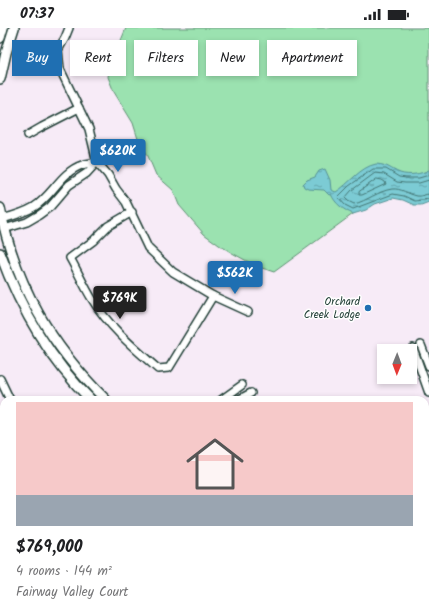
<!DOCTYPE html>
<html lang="en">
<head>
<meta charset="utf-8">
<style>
	:root { --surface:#fff; --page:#f2f2f2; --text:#202124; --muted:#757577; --accent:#1f6fb2 }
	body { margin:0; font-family:Kalam,sans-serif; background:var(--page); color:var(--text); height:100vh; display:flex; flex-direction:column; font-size:15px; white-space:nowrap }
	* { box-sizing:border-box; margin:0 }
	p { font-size:13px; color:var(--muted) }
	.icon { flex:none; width:22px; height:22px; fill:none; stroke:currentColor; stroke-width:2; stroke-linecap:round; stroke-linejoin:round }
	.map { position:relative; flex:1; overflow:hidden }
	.sheet { position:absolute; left:0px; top:368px; width:429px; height:220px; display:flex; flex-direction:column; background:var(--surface); border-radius:12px 12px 0 0; box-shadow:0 2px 6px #0003 }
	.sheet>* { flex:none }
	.guide { position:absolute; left:12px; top:12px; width:405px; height:36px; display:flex; gap:8px }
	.needle { width:26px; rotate:181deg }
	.fabs { position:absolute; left:377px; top:316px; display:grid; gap:8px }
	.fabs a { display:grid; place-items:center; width:40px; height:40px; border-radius:0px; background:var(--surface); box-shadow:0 2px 6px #0003; font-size:20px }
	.price { position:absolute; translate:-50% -34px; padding:0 9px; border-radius:4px; background:var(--accent); color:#fff; font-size:13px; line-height:26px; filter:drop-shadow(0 1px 2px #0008) }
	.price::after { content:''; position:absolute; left:50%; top:24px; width:12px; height:9px; margin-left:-6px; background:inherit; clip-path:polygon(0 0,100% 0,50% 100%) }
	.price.current { background:#222; color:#fff }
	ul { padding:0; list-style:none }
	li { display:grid; align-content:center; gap:8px; height:212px; padding:0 16px }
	li span { display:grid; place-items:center; height:124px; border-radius:0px; color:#555 }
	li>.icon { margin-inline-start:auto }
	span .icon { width:72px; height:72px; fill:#fffc; stroke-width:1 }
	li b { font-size:17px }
	.pill { padding:0 14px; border-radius:0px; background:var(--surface); box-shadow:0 2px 6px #0003; font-size:14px; line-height:36px }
	.pill.current { background:var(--accent); color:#fff }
	.status { display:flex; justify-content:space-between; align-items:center; height:28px; padding:0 20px; background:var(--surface); direction:ltr }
	.status svg { height:11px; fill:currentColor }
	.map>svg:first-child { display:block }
</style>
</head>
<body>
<div class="status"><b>07:37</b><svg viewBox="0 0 49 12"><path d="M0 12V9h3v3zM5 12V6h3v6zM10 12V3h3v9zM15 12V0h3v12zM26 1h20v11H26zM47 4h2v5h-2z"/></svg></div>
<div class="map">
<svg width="429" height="588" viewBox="0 0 429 588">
	<defs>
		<pattern id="water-ripples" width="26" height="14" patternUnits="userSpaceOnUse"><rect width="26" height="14" fill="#7bcbd4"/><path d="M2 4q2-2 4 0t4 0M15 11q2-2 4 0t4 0" fill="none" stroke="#64a6ad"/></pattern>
	</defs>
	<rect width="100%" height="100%" fill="#f7ebf7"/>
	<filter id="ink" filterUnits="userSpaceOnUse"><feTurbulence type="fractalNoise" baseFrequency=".025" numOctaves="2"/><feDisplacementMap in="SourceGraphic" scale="8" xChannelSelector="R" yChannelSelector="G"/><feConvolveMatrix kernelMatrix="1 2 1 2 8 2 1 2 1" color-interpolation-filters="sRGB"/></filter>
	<g filter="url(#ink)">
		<!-- grass -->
		<polygon fill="#9be2b0" stroke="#5d9072" points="126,0 429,0 429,164 392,162 353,186 274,244 256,238 234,226 219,217 204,206 179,177 173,162 156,147 148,128 138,111 133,95 114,64 108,49 111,29 114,21 120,15"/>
		<!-- water -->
		<path fill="url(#water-ripples)" stroke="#569294" d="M376 136C389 137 390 141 400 145 409 148 421 146 429 142V174L421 177H414L403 172 393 170 375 176 366 182 353 186C344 182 335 176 331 166L329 167 324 162 308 161 304 159 303 156 307 152 315 149 319 143 325 141 330 152 331 162 336 164C349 156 360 139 376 136Z"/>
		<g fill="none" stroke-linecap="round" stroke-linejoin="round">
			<!-- shore -->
			<g stroke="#447674" stroke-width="1">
				<polyline points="429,147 419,150 406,150 399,149 386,141 373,141 349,158 338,169 345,177 353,181 393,166 404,168 415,173 429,171"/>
				<polygon points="377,151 382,152 385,154 386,156 362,167 359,167 359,164"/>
				<path d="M429 152 419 155H405L397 154 384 146 375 145 352 162 345 170 348 173 354 176C367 173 378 163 392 161 401 160 408 166 417 168 421 169 425 166 429 166"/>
			</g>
			<!-- minor casing -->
			<g stroke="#1f3d34" stroke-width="10">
				<g id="minor">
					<polyline points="69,0 65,10 58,22 60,41 89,101 97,134 108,147 116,161 126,174 148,220 173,244 213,268 248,284"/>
					<polyline points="28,107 42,99 79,80"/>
					<path d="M132 184 108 198 93 213 70 230C78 244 84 258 92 271 109 299 134 320 158 341L169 340 213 268"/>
					<path d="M2 191C13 188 24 185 34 179 52 168 61 144 82 137 87 135 93 135 97 134"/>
					<polyline points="4,201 27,194 39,187 50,179 69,157 87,145 97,134"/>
					<polyline points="421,317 429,338"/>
					<polyline points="413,320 429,365"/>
					<polyline points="0,351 10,372"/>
					<polyline points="221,372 242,357"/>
					<polyline points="238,372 251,365"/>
					<polyline points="0,496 4,496"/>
					<polyline points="0,578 4,578"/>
					<polyline points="80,584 99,588"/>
					<polyline points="337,584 342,588"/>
					<polyline points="161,588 168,584"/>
					<polyline points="176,588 178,584"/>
				</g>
			</g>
			<!-- tertiary casing -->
			<g stroke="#1f3d34" stroke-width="12">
				<g id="tertiary">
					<polyline points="0,10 3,0"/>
					<polyline points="0,51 6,25 14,0"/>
					<path d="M0 180C15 257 51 318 106 372"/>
					<path d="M0 225C20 280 49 331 91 372"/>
					<polyline points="425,454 429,453"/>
					<polyline points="425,465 429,464"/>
					<polyline points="114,588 115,584"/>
					<polyline points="125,588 127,584"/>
				</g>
			</g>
			<!-- minor -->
			<use href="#minor" stroke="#fff" stroke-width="7"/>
			<!-- tertiary -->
			<use href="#tertiary" stroke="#fff" stroke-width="9"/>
		</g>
	</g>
	<!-- markers -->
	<circle fill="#1f6fb2" stroke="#fff" stroke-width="1.5" cx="368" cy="280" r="4"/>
	<g text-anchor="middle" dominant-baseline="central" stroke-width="3" stroke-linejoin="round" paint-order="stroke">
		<!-- poi labels -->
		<g font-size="11" fill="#1f3d34" stroke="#fff" text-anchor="end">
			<text x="360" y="274">Orchard<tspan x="360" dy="13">Creek Lodge</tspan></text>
		</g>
	</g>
</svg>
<div class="fabs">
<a><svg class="needle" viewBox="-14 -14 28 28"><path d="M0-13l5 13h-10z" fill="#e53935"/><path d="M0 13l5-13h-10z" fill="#757577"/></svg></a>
</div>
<b class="price" style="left:118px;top:145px">$620K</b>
<b class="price" style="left:235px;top:267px">$562K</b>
<b class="price current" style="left:120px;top:292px">$769K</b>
<div class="guide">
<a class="pill current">Buy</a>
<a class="pill">Rent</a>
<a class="pill">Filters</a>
<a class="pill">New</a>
<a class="pill">Apartment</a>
</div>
<section class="sheet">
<ul>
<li><span style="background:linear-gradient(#f6c9c9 75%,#9aa5b1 0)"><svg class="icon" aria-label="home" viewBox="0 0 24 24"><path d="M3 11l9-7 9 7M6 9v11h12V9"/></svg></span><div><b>$769,000</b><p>4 rooms · 144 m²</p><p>Fairway Valley Court</p></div></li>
</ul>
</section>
</div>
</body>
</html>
